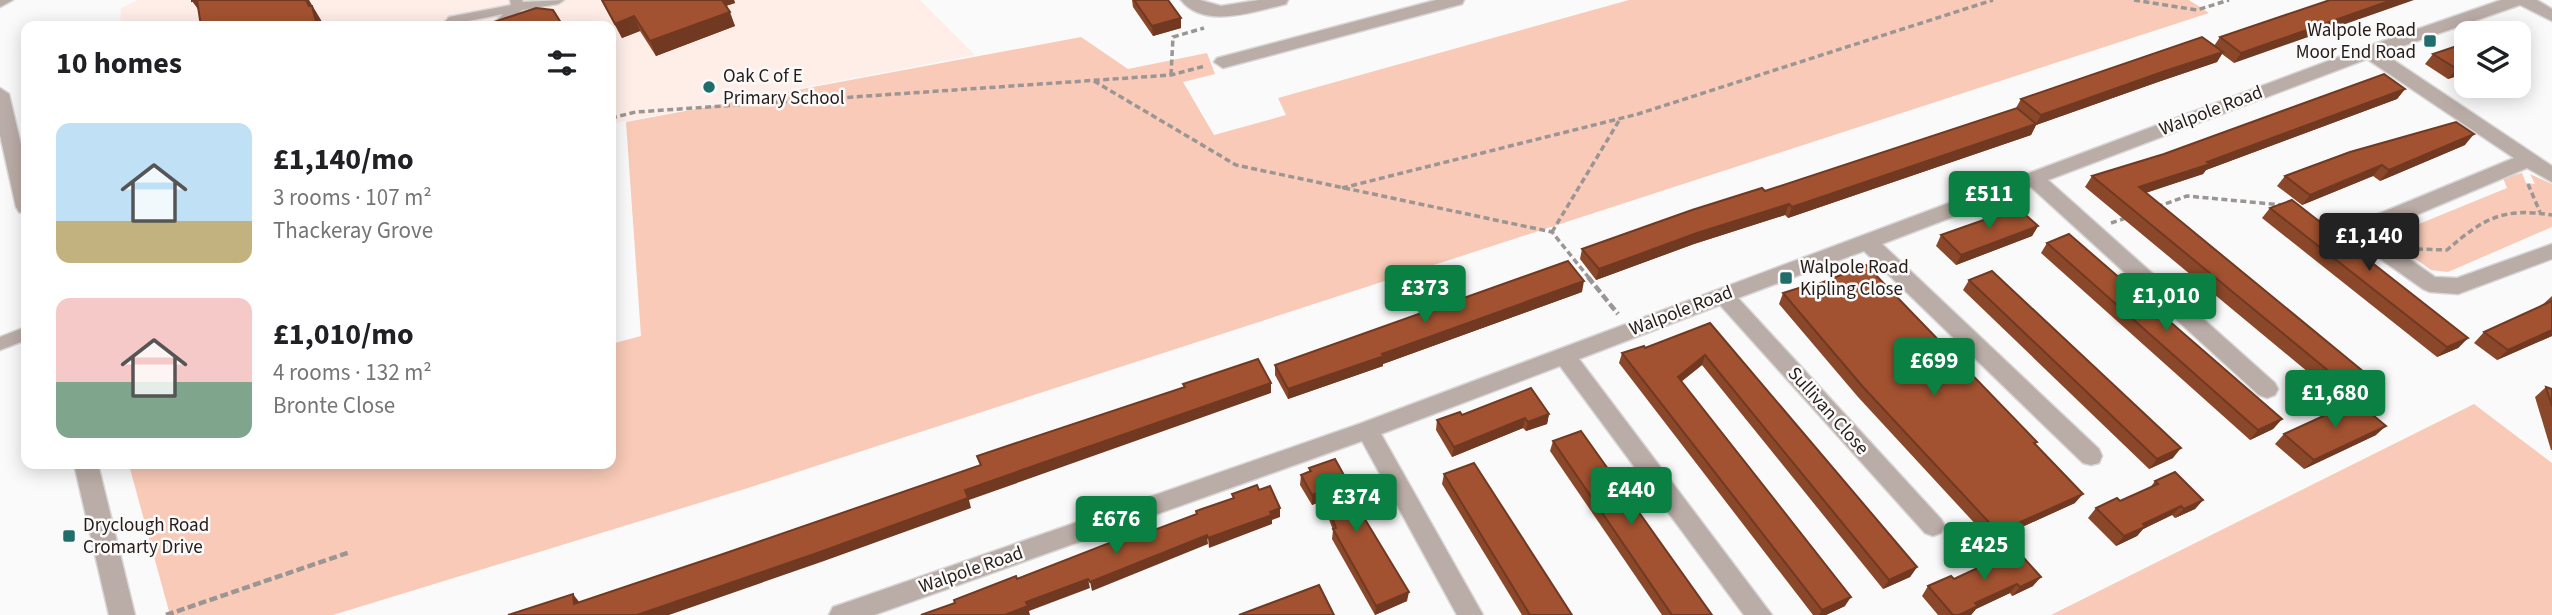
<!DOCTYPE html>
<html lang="en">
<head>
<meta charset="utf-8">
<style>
	:root { --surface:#fff; --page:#f2f2f2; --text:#202124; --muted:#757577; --accent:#0b8043 }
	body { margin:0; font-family:"Source Sans 3",sans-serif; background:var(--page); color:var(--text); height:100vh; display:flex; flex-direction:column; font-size:26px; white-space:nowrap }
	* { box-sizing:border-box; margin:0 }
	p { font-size:23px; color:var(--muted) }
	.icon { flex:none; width:38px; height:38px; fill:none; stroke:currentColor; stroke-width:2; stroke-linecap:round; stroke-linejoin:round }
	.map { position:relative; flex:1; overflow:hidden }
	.details { position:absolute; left:21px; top:21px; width:595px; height:448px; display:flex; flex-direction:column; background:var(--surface); border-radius:14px; box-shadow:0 4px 18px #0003 }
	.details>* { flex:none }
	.controls { position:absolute; left:2454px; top:21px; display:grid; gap:14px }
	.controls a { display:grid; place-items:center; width:77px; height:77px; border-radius:14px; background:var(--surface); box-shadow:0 4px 18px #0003; font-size:35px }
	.price { position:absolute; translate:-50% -60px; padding:0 16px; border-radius:7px; background:var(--accent); color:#fff; font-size:23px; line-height:46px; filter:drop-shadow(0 2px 4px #0008) }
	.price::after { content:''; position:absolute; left:50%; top:42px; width:21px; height:16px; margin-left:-10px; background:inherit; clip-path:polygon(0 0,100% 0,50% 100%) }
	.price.selected { background:#222; color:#fff }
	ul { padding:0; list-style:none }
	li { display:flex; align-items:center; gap:21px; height:175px; padding:0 35px }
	li span { display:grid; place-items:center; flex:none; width:196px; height:140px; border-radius:14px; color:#555 }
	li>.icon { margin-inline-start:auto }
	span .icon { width:84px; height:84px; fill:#fffc; stroke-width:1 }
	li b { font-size:30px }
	h2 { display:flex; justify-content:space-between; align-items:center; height:84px; padding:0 35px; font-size:30px }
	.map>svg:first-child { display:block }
</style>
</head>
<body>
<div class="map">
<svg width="2552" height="615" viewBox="0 0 2552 615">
	<rect width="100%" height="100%" fill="#fafafa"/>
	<!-- built -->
	<polygon fill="#ffeee8" points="138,0 920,0 975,55 611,124 611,26 120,26 121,8"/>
	<!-- green -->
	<g fill="#f8cab7">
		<polygon points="1629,0 2189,0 2209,13 748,488 333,615 170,615 129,465 611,464 611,344 641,336 626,122 1081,37 1128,69 1207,53 1215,74 1183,82 1214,135 1286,115 1278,98"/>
		<polygon points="2522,173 2526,183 2535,184 2530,174 2552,184 2552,227 2448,272 2431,270 2396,245 2392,235 2507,188 2503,178"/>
		<polygon points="2474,404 2552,463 2552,615 2051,615"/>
	</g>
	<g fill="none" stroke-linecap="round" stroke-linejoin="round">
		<!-- service casing -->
		<g stroke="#d8d6d6" stroke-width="3">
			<g id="service">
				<polygon points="510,0 522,0 523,2 564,0 558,4 522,10 504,26 491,26 503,14 458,23 460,26 446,26 444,23 449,17 511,5"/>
				<polygon points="26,327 26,340 0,350 0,337"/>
			</g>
		</g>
		<!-- minor casing -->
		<g stroke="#d8d6d6" stroke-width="3">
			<g id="minor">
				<path d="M1181 0H1200L1221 6 1259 0H1288L1286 4C1256 11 1204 30 1181 0Z"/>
				<polygon points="1436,0 1464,0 1462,4 1223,68 1214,62 1217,58"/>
				<polygon points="2501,0 2537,0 2552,9 2552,21 2520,5 2383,53 2552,166 2552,182 2527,168 2383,229 2388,244 2435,277 2457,278 2552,244 2552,259 2458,294 2430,292 2423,289 2372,253 2363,228 2371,217 2514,158 2367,59 2048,180 2275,383 2278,389 2275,395 2267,398 2259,395 2031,187 1882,244 2099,449 2102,456 2099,463 2091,465 2083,463 1864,251 1738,298 1941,519 1945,526 1941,533 1933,536 1925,533 1720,305 1579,359 1772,615 1744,615 1560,366 1381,434 1483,615 1457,615 1362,441 874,615 829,615 833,607 842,604 1359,424 2363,48"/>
				<polygon points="0,88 9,94 26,166 26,214 19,212 16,207 0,135"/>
				<polygon points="74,464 98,464 135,615 109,615"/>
			</g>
		</g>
		<!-- tertiary casing -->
		<g stroke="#d8d6d6" stroke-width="3">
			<polygon id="tertiary" points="0,0 13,0 0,7"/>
		</g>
		<!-- path-far1 -->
		<g stroke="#9b9694" stroke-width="3.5" stroke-dasharray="6 3.5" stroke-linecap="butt">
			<polyline points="2134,0 2197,10 2229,0"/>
			<polyline points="1171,75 1173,37 1204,28"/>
			<polyline points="1094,81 1236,165 1552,232 1589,278"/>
			<polyline points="611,118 636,112 1171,75 1205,66"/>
			<polyline points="2528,184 2540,212"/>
			<polyline points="1342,188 1638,114 1993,0"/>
			<polyline points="2157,207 2187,196 2282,205"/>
			<polyline points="2316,220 2353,236"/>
			<polyline points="2111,223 2129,217"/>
			<polyline points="1552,232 1620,119"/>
			<path d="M2417 249 2447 250C2483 219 2502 207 2552 215"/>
		</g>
		<!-- path -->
		<g stroke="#9b9694" stroke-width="4.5" stroke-dasharray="8 3.5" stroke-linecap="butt">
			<polyline points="1588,277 1618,314"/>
			<polyline points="166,615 350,552"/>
		</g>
		<!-- service -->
		<use href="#service" fill="#baaca6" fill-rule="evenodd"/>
		<!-- minor -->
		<use href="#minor" fill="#baaca6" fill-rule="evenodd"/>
		<!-- tertiary -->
		<use href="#tertiary" fill="#baaca6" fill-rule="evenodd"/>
	</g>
	<!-- wall -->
	<g fill="#8b4729">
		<polygon points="601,0 734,0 735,3 726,6 735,26 656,56 640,31 622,38"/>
		<polygon points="1132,0 1168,0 1181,28 1153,36 1133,7"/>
		<polygon points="2330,0 2234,63 2222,54 2217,62 2158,82 2036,125 2031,135 1788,218 1785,215 1694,244 1596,280 1580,259 1582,249 1765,191 2016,108 2021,99 2214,46 2220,37"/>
		<polygon points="2433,54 2466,73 2448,79 2425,64"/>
		<polygon points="2405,89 2397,99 2206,170 2203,174 2146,193 2361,387 2338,397 2085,187 2092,176"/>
		<polygon points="2465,145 2380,181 2373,176 2302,205 2277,186 2285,176"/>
		<polygon points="2270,208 2468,338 2458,348 2437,357 2262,218"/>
		<polygon points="2038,226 2032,236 1956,265 1936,246 1941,235"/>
		<polygon points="2047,243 2282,419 2273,429 2250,440 2041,253"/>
		<polygon points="1969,280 2173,458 2149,469 1963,290"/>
		<polygon points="1582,292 1383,364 1383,366 1288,399 1275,375 1275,365"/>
		<polygon points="1783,293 2035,445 2075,503 1991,541 1858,397 1779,304"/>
		<polygon points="2552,296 2552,336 2497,360 2474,343 2484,332 2540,307"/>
		<polygon points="1710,323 1917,567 1910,577 1883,589 1702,365 1681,382 1845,606 1826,615 1813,615 1619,363 1622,353 1645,348"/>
		<polygon points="2546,387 2552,389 2552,450 2551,450 2535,397"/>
		<polygon points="1549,414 1547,424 1526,431 1523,428 1452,457 1436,430 1437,420 1462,415"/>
		<polygon points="2284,434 2376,435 2304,469 2275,444"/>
		<polygon points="1553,441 1712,615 1662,615 1550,451"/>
		<polygon points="1309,468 1350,486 1350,493 1407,601 1375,615 1332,539 1333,530 1322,501 1312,505 1300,485 1301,475 1309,472"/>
		<polygon points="1444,474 1572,615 1522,615 1442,484"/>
		<polygon points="2155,481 2203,500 2195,509 2175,518 2172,515 2143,529 2137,536 2116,546 2088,518 2096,508 2120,501 2150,488"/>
		<polygon points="1993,557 2033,586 2012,596 2010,593 1976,609 1971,615 1938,615 1922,596 1928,586 1954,579 1988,563"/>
	</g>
	<!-- shaded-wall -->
	<g fill="#713922">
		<polygon points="197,0 203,16 192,1"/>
		<polygon points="306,0 309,0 321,20 323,26 317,26"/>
		<polygon points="719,0 734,0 735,3 722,7"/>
		<polygon points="2392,0 2414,0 2234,63 2241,53"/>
		<polygon points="730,12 735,26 656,56 650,41"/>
		<polygon points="634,16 640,31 622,38 615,24"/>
		<polygon points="1181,18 1181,28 1153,36 1152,26"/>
		<polygon points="2223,52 2217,62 2158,82 2036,125 2031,135 1788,218 1792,207 2035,125 2041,115 2165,71"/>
		<polygon points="2466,66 2466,73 2448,79 2457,69"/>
		<polygon points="2405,89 2397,99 2206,170 2203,174 2132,197 2139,187"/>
		<polygon points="2474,134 2465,145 2380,181 2389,170"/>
		<polygon points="2382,165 2373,176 2302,205 2310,195"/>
		<polygon points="1789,204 1785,215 1694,244 1596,280 1599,269 1697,233"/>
		<polygon points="2038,226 2032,236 1956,265 1961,255"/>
		<polygon points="1584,281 1582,292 1383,364 1383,366 1288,399 1288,389"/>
		<polygon points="2552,330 2552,336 2497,360 2508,350"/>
		<polygon points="2468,338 2458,348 2437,357 2447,347"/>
		<polygon points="1705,355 1702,365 1674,387 1678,377"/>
		<polygon points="2370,377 2361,387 2338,397 2348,387"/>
		<polygon points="1271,383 1271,393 969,500 971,508 824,561 669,615 637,615 965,490"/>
		<polygon points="1549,414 1547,424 1526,431 1528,422"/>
		<polygon points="1525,418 1523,428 1452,457 1454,447"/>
		<polygon points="2282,419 2273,429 2250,440 2258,430"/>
		<polygon points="2386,426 2376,435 2304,469 2314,460"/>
		<polygon points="2181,448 2173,458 2149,469 2157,459"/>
		<polygon points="1322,491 1322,501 1312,505 1312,495"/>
		<polygon points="2083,494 2075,503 1991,541 1998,532"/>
		<polygon points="2203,500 2195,509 2175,518 2184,509"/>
		<polygon points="2181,506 2172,515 2143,529 2137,536 2116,546 2124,536 2143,524"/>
		<polygon points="1280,508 1280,517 1272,520 1272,524 1209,548 1208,538"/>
		<polygon points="1207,535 1208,544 1092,591 1090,582"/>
		<polygon points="1917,567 1910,577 1883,589 1889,580"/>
		<polygon points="2041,577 2033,586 2012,596 2020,587"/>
		<polygon points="1088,579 1090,588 1029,611 1030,615 1005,615 1026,602"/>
		<polygon points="2017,584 2010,593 1976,609 1971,615 1959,615 1975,603"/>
		<polygon points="1409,592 1407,601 1375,615 1376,606"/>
		<polygon points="573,594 580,603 574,604"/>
		<polygon points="1851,597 1845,606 1826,615 1819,615 1822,610"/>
	</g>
	<!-- building -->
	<g fill="#a25230" stroke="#713922" stroke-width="2">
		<polygon points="192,0 306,0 309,6 312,6 317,26 201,26 197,0 192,1"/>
		<polygon points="602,0 722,0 730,12 650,41 634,16 615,24"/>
		<polygon points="1134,0 1168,0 1181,18 1152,26"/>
		<polygon points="2330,0 2392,0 2241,53 2220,37"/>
		<polygon points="536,8 553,10 563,26 493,26 491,23"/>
		<polygon points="2202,37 2223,52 2165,71 2041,115 2021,99"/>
		<polygon points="2466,43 2466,66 2457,69 2433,54"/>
		<polygon points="2384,74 2405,89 2207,162 2210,164 2139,187 2370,377 2348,387 2092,176 2164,154"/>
		<polygon points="2017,108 2036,124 1792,207 1789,204 1697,233 1599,269 1582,249 1692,210 1762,188 1765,191"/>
		<polygon points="2456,122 2474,134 2389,170 2382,165 2310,195 2285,176 2350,152"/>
		<polygon points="2292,200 2468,338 2447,347 2270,208"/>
		<polygon points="2018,208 2038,226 1961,255 1941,235"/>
		<polygon points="2069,234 2282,419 2258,430 2047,243"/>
		<polygon points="1568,261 1584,281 1382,354 1384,356 1288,389 1275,365"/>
		<polygon points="1866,265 2037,442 2034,443 2083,494 1998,532 1863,387 1783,293 1808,285 1811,287"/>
		<polygon points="1992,271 2181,448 2157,459 1969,280"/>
		<polygon points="2552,301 2552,330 2508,350 2484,332"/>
		<polygon points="1710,323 1917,567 1889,580 1705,355 1678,377 1851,597 1822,610 1622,353 1644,346 1645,348"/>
		<polygon points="1258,359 1271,383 965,490 968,498 820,552 637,615 508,615 573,594 574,604 723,554 981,465 977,456 1185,387 1183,384"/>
		<polygon points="2546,387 2552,389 2552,406"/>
		<polygon points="1531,388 1549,414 1528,422 1525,418 1454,447 1437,420 1460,412 1462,415"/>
		<polygon points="2356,401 2386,426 2314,460 2284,434"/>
		<polygon points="1581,431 1712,615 1672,615 1553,441"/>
		<polygon points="1335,459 1350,486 1346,488 1409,592 1376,606 1333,529 1336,528 1322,491 1312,495 1301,475 1311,471 1309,468"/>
		<polygon points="1474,463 1572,615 1530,615 1444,474"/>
		<polygon points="2175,472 2203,500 2184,509 2181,506 2143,524 2145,527 2124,536 2096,508 2117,498 2120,501 2158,484 2155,481"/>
		<polygon points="1257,485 1259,490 1270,486 1280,508 1270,512 1272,515 1208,538 1207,535 1090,582 1088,579 1026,602 1028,606 1005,615 921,615 955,603 954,600 1016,576 1017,579 1140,531 1141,535 1197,514 1196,511 1234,498 1232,494"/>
		<polygon points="2014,547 2041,577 2020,587 2017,584 1975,603 1978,606 1959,615 1953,615 1928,586 1951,576 1954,579 1995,560 1993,557"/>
		<polygon points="1319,585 1334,615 1239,615"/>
	</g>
	<!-- markers -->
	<g fill="#216d6b" stroke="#fafafa" stroke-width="2.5">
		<rect x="2423" y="34" width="14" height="14" rx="3.5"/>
		<circle cx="709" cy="87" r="7"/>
		<rect x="1779" y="271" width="14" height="14" rx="3.5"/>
		<rect x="62" y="529" width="14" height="14" rx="3.5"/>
	</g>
	<g text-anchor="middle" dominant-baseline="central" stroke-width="5" stroke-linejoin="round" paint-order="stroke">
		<!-- poi labels -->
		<g font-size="19" fill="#271b17" stroke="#fafafa" text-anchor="start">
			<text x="2416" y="30" text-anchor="end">Walpole Road<tspan x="2416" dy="22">Moor End Road</tspan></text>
			<text x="723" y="76">Oak C of E<tspan x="723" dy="22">Primary School</tspan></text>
			<text x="1800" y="267">Walpole Road<tspan x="1800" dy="22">Kipling Close</tspan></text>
			<text x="83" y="525">Dryclough Road<tspan x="83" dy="22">Cromarty Drive</tspan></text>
		</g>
		<!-- street labels -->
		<g font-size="19" fill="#271b17" stroke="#fafafa">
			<text transform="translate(2211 111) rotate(-21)">Walpole Road</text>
			<text transform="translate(1681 311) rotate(-21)">Walpole Road</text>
			<text transform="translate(1828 411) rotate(48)">Sullivan Close</text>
			<text transform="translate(971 570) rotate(-19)">Walpole Road</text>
		</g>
	</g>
</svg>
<div class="controls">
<a><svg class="icon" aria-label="layers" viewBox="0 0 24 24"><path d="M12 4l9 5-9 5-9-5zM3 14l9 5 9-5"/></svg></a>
</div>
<b class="price" style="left:1989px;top:231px">£511</b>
<b class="price selected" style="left:2369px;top:273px">£1,140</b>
<b class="price" style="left:1425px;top:325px">£373</b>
<b class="price" style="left:2166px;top:333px">£1,010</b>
<b class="price" style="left:1934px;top:398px">£699</b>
<b class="price" style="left:2335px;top:430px">£1,680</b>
<b class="price" style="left:1631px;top:527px">£440</b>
<b class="price" style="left:1356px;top:534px">£374</b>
<b class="price" style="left:1116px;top:556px">£676</b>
<b class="price" style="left:1984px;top:582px">£425</b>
<section class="details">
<h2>10 homes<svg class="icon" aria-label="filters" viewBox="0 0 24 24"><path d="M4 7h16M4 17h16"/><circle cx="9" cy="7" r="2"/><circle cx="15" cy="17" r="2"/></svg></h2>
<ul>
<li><span style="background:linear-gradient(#bfe0f5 70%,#c2b280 0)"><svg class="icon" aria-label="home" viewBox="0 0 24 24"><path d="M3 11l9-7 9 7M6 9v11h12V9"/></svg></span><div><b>£1,140/mo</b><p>3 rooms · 107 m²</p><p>Thackeray Grove</p></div></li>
<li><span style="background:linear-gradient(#f6c9c9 60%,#7fa58c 0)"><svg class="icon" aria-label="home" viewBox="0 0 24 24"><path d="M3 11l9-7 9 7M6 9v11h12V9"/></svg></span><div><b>£1,010/mo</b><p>4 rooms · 132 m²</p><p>Bronte Close</p></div></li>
</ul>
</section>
</div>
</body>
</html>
